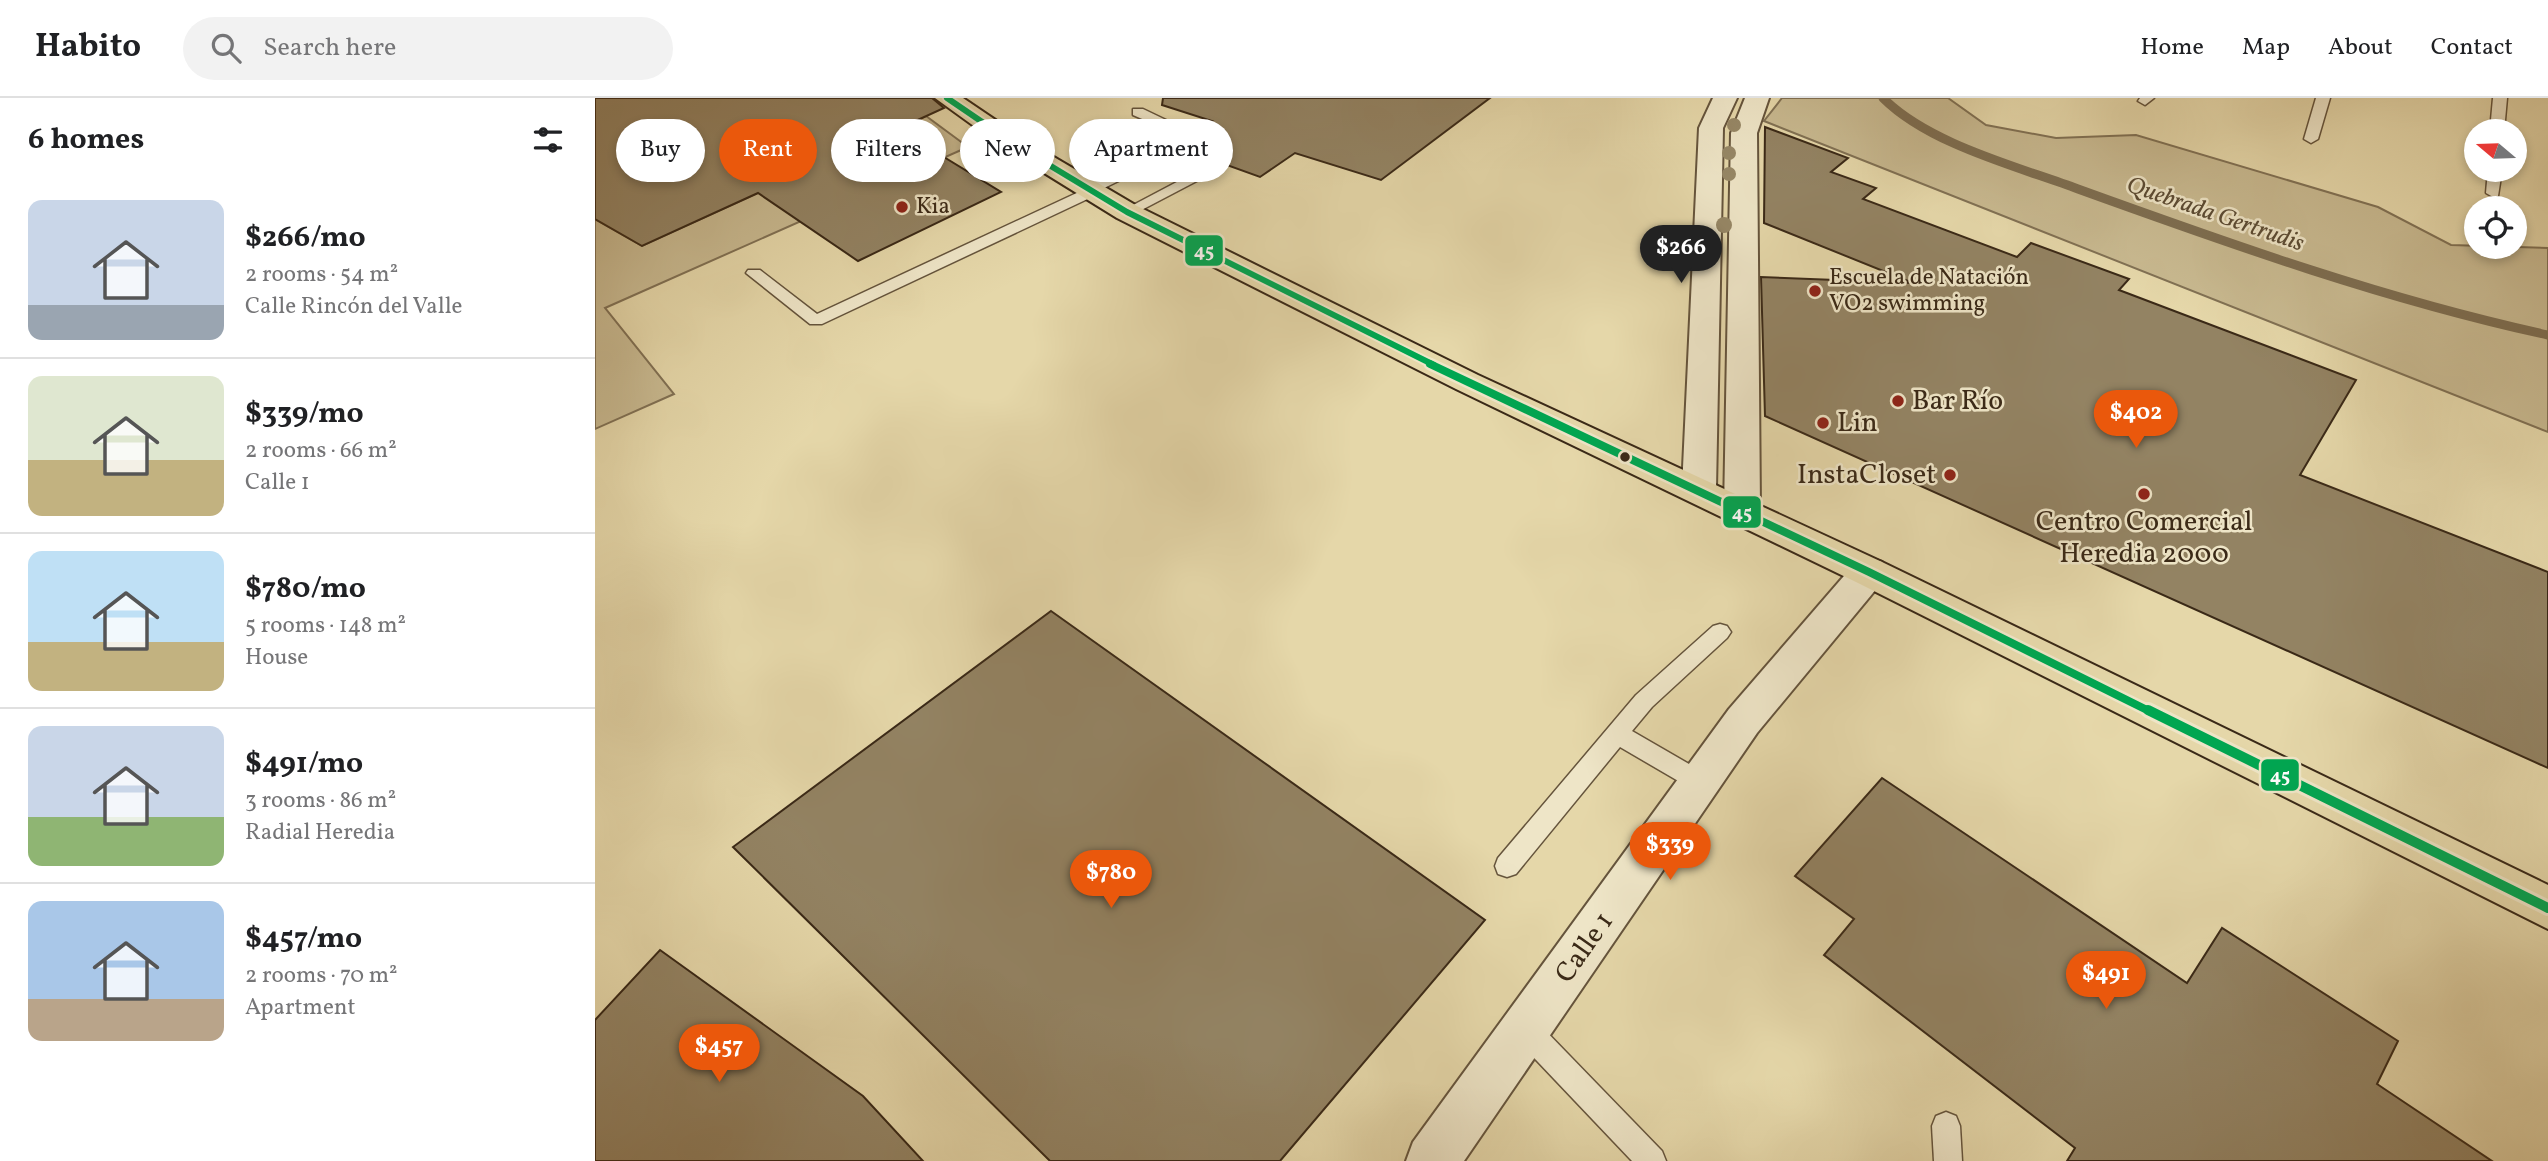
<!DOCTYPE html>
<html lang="en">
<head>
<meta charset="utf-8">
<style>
	:root { --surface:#fff; --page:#f2f2f2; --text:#202124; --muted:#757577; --line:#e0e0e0; --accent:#ea580c }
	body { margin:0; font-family:Vollkorn,serif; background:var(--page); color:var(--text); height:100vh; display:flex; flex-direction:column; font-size:26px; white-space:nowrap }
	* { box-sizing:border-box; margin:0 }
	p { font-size:23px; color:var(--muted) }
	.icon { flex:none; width:38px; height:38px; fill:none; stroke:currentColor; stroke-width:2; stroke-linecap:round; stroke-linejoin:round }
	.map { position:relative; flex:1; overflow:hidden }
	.panel { display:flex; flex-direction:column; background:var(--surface); width:595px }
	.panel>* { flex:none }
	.top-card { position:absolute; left:21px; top:21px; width:665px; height:63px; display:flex; gap:14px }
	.needle { width:46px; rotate:289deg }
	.controls { position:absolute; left:1869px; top:21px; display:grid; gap:14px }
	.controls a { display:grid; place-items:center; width:63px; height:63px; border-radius:50%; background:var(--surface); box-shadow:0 4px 10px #0003; font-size:35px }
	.price { position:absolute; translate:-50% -60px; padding:0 16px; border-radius:24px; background:var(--accent); color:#fff; font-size:23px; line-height:46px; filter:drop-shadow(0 2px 4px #0008) }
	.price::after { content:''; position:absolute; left:50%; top:42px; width:21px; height:16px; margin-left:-10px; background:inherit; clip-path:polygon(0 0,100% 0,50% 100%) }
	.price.active { background:#222; color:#fff }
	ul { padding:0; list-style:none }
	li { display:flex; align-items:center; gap:21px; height:175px; padding:0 28px }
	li+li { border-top:2px solid var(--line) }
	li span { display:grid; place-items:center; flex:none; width:196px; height:140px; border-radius:14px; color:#555 }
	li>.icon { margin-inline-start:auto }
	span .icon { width:84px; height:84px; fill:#fffc; stroke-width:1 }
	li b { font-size:30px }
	h2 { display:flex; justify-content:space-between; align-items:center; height:84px; padding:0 28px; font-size:30px }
	.tag { padding:0 24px; border-radius:32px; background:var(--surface); box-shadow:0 4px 10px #0003; font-size:24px; line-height:63px }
	.tag.active { background:var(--accent); color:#fff }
	header { display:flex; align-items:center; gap:42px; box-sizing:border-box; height:98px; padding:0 35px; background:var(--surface); border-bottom:2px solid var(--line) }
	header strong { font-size:33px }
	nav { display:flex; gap:38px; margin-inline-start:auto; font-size:24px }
	.search { width:490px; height:63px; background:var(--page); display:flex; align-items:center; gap:18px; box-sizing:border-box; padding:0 24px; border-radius:38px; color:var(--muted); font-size:26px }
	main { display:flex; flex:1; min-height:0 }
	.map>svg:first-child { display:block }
</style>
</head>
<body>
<header>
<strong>Habito</strong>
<div class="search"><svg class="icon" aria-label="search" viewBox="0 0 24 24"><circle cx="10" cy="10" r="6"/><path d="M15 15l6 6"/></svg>Search here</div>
<nav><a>Home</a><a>Map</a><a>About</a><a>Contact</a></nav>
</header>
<main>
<section class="panel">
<h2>6 homes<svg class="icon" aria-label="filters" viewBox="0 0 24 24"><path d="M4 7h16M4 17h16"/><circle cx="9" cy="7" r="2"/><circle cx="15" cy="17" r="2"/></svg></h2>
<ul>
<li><span style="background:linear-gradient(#c9d6e8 75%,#9aa5b1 0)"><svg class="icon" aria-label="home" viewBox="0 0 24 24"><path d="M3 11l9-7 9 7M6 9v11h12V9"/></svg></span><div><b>$266/mo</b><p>2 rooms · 54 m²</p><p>Calle Rincón del Valle</p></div></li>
<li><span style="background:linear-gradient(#dfe7d0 60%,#c2b280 0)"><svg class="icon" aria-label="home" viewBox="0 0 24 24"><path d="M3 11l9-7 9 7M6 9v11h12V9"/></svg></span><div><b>$339/mo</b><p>2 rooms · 66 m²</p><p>Calle 1</p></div></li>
<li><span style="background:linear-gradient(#bfe0f5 65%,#c2b280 0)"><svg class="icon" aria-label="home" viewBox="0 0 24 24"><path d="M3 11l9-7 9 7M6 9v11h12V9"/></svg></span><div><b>$780/mo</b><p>5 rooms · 148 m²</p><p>House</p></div></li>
<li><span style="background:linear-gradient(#c9d6e8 65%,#8fb573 0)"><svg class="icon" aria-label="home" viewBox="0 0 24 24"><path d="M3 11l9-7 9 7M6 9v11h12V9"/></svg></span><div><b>$491/mo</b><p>3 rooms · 86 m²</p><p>Radial Heredia</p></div></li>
<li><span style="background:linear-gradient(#a9c7e8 70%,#b9a48a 0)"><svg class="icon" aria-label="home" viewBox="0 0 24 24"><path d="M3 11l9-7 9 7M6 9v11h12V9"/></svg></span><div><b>$457/mo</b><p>2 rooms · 70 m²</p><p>Apartment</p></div></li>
</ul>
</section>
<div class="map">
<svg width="1953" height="1063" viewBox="0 0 1953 1063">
	<rect width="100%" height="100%" fill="#e5d7a9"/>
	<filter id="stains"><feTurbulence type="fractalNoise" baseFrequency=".00286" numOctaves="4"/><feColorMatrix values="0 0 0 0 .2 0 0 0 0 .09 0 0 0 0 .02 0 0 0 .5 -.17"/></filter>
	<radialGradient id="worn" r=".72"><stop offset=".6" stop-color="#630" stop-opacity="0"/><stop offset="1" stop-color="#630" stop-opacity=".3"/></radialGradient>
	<!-- green -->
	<g fill="#c8b990" stroke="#817154" stroke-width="2">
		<polygon points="1187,0 1353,0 1391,27 1461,40 1541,37 1783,109 1856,147 1953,150 1953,334 1169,23"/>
		<polygon points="331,18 373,49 10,210 79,296 0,331 0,121 47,148"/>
	</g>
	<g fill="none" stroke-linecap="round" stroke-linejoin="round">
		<!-- stream -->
		<path stroke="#7e6e51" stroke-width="9" d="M1288 0C1334 46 1421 68 1483 91 1638 147 1792 202 1953 237"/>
	</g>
	<!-- building -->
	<g fill="#938363" stroke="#3a2917" stroke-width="2">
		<polygon points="0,0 337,0 349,10 303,31 406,94 263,163 163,95 47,148 0,121"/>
		<polygon points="568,0 895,0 786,82 700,55 665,79 579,48 617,23 567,7"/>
		<polygon points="1170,29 1253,60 1236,74 1281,90 1268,101 1422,159 1436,145 1534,181 1524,192 1761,282 1705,377 1953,474 1953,670 1170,318 1166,179 1318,185 1169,125"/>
		<polygon points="456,513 890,822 685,1063 455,1063 138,749"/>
		<polygon points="1287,680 1592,885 1627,830 1803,943 1782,986 1897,1063 1472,1063 1480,1050 1229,857 1259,821 1200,778"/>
		<polygon points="65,852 268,998 328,1063 0,1063 0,922"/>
	</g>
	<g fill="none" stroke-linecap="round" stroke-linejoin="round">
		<!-- service casing -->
		<g stroke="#65543c" stroke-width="3">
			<g id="service">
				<polygon points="1545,0 1559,0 1550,7 1543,3"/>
				<polygon points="1721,0 1735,0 1723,41 1716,45 1709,41"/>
				<polygon points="1898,0 1912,0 1909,33 1895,33"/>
				<polygon points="538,11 548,11 594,33 542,74 503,93 501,97 227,226 215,226 151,175 153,172 165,172 222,216 486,93 488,89 532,68 577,34 538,17"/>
				<polygon points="614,67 619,68 619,74 537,117 532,118 525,114"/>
				<polygon points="1893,72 1907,72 1903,98 1898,99 1891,95"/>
				<polygon points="1125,526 1132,528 1136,534 1132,540 1057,609 1037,633 1113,677 1117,684 1113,691 1105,694 1097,691 1025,649 921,776 912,779 903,776 900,768 903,760 1041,597 1118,528"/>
				<polygon points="932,920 942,924 1067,1053 1071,1063 1037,1063 922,942 919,933 922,924"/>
				<polygon points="1351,1014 1361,1018 1365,1028 1367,1063 1339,1063 1337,1028 1341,1018"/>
			</g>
		</g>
		<!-- minor casing -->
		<g stroke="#65543c" stroke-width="4">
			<g id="minor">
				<polygon points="1118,0 1142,0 1128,30 1121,391 1116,399 1104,403 1092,399 1087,391 1104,30"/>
				<polygon points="1150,0 1174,0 1162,35 1165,412 1159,421 1147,424 1135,421 1129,412 1136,35"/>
				<polygon points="1274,460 1287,464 1292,474 1287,484 1162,635 869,1063 811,1063 818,1044 1134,611 1261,464"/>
			</g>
		</g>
		<!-- primary casing -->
		<g stroke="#3a2917" stroke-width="4">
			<polygon id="primary" points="340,0 368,0 430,42 542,108 883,277 1287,464 1953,787 1953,831 1261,484 861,291 522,120 412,52"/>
		</g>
		<!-- service -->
		<use href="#service" fill="#eee5c7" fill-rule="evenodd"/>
		<!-- minor -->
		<use href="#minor" fill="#eee5c7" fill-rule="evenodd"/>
		<!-- primary -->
		<use href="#primary" fill="#e5d7a9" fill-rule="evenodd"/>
		<!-- bus-1-far2 casing -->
		<g stroke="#eee5c7" stroke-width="10">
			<polyline id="bus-1-far2" points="352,0 421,47 532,114 839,267"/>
		</g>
		<!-- bus-1-far1 casing -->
		<g stroke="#eee5c7" stroke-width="13">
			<polyline id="bus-1-far1" points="835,266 1274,474 1556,614"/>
		</g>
		<!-- bus-1 casing -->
		<g stroke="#eee5c7" stroke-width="16">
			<polyline id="bus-1" points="1553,612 1953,810"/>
		</g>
		<!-- bus-1-far2 -->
		<use href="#bus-1-far2" stroke="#00a651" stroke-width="6"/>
		<!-- bus-1-far1 -->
		<use href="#bus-1-far1" stroke="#00a651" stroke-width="8"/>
		<!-- bus-1 -->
		<use href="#bus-1" stroke="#00a651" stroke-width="10"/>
	</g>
	<!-- trees -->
	<g fill="#968766">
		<circle cx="1139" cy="27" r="7"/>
		<circle cx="1134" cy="55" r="7"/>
		<circle cx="1134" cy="76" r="7"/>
		<circle cx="1129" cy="127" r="8"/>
	</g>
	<!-- markers -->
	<g fill="#8f2418" stroke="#eee5c7" stroke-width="2.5">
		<circle cx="307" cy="109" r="7"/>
		<circle cx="1220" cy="193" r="7"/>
		<circle cx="1303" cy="303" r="7"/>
		<circle cx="1228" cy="325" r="7"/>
		<circle cx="1355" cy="377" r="7"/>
		<circle cx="1549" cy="396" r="7"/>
	</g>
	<circle fill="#3a2917" stroke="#eee5c7" stroke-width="2.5" cx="1030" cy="359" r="6"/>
	<g text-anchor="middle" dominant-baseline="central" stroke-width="5" stroke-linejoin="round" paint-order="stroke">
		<!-- far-poi labels -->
		<g font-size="23" fill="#3a2917" stroke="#eee5c7" text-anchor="start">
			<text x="321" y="109">Kia</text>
			<text x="1234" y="180">Escuela de Natación<tspan x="1234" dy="26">VO2 swimming</tspan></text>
		</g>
		<!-- far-water labels -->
		<g font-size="24" font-style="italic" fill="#5c4c34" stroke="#eee5c7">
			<text transform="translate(1620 117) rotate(19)">Quebrada Gertrudis</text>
		</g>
		<!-- poi labels -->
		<g font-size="28" fill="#3a2917" stroke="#eee5c7" text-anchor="start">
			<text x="1317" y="303">Bar Río</text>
			<text x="1242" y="325">Lin</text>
			<text x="1341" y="377" text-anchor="end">InstaCloset</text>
			<text x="1549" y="424" text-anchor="middle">Centro Comercial<tspan x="1549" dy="32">Heredia 2000</tspan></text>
		</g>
		<!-- street labels -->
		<g font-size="28" fill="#3a2917" stroke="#eee5c7">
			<text transform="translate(990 850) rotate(-55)">Calle 1</text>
		</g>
	</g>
	<g stroke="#eee5c7" stroke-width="2.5">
		<rect x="589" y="136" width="40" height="33" rx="7" fill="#00a651"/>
		<rect x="1127" y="397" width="40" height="34" rx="7" fill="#00a651"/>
		<rect x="1665" y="660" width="40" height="34" rx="7" fill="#00a651"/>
	</g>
	<g font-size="19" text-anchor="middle" font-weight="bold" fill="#fff">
		<text x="609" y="159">45</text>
		<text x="1147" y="421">45</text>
		<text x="1685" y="684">45</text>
	</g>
	<rect width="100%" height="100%" filter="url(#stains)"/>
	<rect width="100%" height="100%" fill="url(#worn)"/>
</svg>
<div class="controls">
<a><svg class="needle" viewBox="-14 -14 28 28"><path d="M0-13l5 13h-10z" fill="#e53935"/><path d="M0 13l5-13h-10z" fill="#757577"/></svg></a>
<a><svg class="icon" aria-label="locate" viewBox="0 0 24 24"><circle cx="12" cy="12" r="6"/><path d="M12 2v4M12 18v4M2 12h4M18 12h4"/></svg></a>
</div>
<b class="price active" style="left:1086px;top:187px">$266</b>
<b class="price" style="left:1541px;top:352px">$402</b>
<b class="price" style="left:1075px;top:784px">$339</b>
<b class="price" style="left:516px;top:812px">$780</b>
<b class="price" style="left:1511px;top:913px">$491</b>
<b class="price" style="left:124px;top:986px">$457</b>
<div class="top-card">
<a class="tag">Buy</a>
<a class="tag active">Rent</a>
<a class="tag">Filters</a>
<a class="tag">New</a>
<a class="tag">Apartment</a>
</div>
</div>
</main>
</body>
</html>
